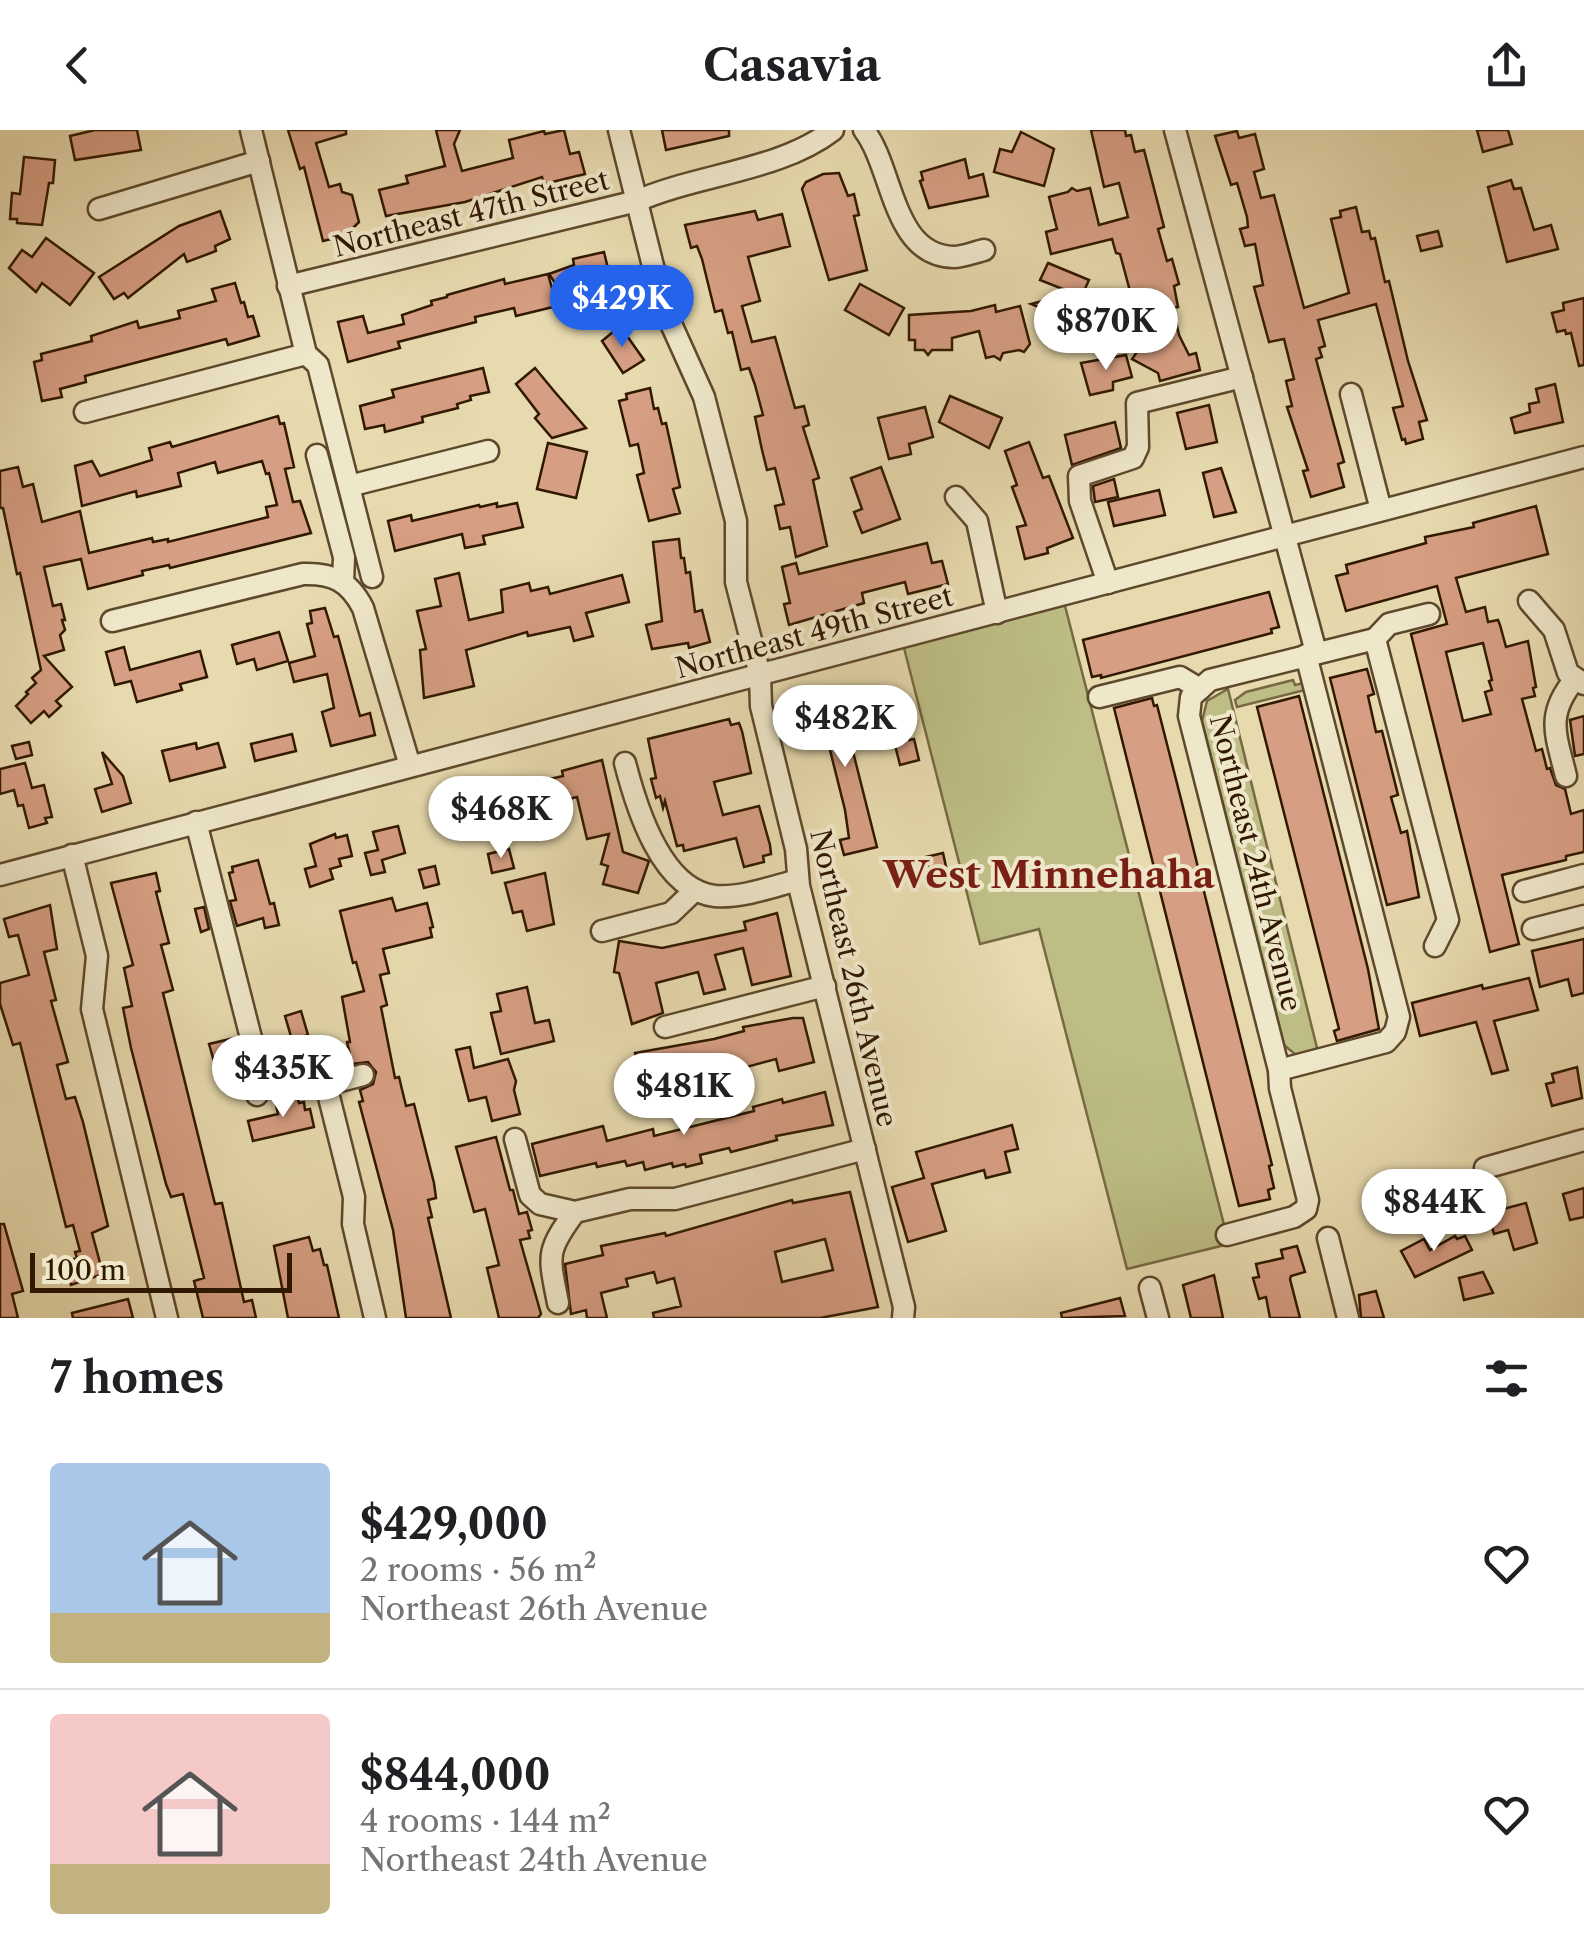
<!DOCTYPE html>
<html lang="en">
<head>
<meta charset="utf-8">
<style>
	:root { --surface:#fff; --page:#f6f6f6; --text:#202124; --muted:#757577; --line:#e0e0e0; --accent:#2563eb }
	body { margin:0; font-family:"Libre Caslon Text",serif; background:var(--page); color:var(--text); height:100vh; display:flex; flex-direction:column; font-size:38px; white-space:nowrap }
	* { box-sizing:border-box; margin:0 }
	p { font-size:32px; color:var(--muted) }
	.icon { flex:none; width:55px; height:55px; fill:none; stroke:currentColor; stroke-width:2; stroke-linecap:round; stroke-linejoin:round }
	.map { position:relative; height:1188px; overflow:hidden }
	.panel { display:flex; flex-direction:column; background:var(--surface); flex:1 }
	.panel>* { flex:none }
	.scale { position:absolute; left:30px; bottom:25px; width:262px; box-sizing:border-box; padding-left:10px; border:5px solid #311800; border-top:0; font-size:28px; line-height:35px; white-space:nowrap; color:#311800; -webkit-text-stroke:8px #efe7ca; paint-order:stroke }
	.price { position:absolute; translate:-50% -85px; padding:0 22px; border-radius:35px; background:#fff; color:#222; font-size:32px; line-height:65px; filter:drop-shadow(0 2px 5px #0008) }
	.price::after { content:''; position:absolute; left:50%; top:60px; width:30px; height:22px; margin-left:-15px; background:inherit; clip-path:polygon(0 0,100% 0,50% 100%) }
	.price.selected { background:var(--accent); color:#fff }
	ul { padding:0; list-style:none }
	li { display:flex; align-items:center; gap:30px; height:250px; padding:0 50px }
	li+li { border-top:2px solid var(--line) }
	li span { display:grid; place-items:center; flex:none; width:280px; height:200px; border-radius:10px; color:#555 }
	li>.icon { margin-inline-start:auto }
	span .icon { width:120px; height:120px; fill:#fffc; stroke-width:1 }
	li b { font-size:42px }
	h2 { display:flex; justify-content:space-between; align-items:center; height:120px; padding:0 50px; font-size:42px }
	header { display:flex; justify-content:space-between; align-items:center; height:130px; padding:0 50px; background:var(--surface); font-size:45px; font-weight:700 }
	.map>svg:first-child { display:block }
</style>
</head>
<body>
<header><svg class="icon" aria-label="back" viewBox="0 0 24 24"><path d="M15 5l-7 7 7 7"/></svg>Casavia<svg class="icon" aria-label="share" viewBox="0 0 24 24"><path d="M12 15V3M7 8l5-5 5 5M5 13v7h14v-7"/></svg></header>
<div class="map">
<svg width="1584" height="1188" viewBox="0 0 1584 1188">
	<rect width="100%" height="100%" fill="#e7daae"/>
	<filter id="stains"><feTurbulence type="fractalNoise" baseFrequency=".002" numOctaves="4"/><feColorMatrix values="0 0 0 0 .2 0 0 0 0 .09 0 0 0 0 .02 0 0 0 .5 -.17"/></filter>
	<radialGradient id="worn" r=".72"><stop offset=".6" stop-color="#630" stop-opacity="0"/><stop offset="1" stop-color="#630" stop-opacity=".3"/></radialGradient>
	<!-- green -->
	<g fill="#bdbd85" stroke="#776a42" stroke-width="2.5">
		<polygon points="1064,472 1229,1114 1127,1139 1039,799 980,814 903,514"/>
		<polygon points="1293,550 1295,555 1308,552 1309,559 1237,577 1235,570 1246,562"/>
		<polygon points="1228,559 1318,922 1296,925 1284,915 1202,591 1207,571"/>
	</g>
	<!-- building -->
	<g fill="#d69e82" stroke="#311800" stroke-width="2.5" fill-rule="evenodd">
		<polygon points="95,0 137,0 141,20 75,30 70,6"/>
		<polygon points="288,0 346,0 346,4 316,13 329,57 340,54 342,62 352,65 359,92 351,100 352,104 323,111 304,37 300,39"/>
		<polygon points="436,0 460,0 454,14 462,41 513,28 509,10 544,1 545,4 564,0 570,24 579,22 585,44 544,54 542,47 465,72 386,86 379,60 408,53 406,46 445,36"/>
		<polygon points="662,0 729,0 729,6 666,20"/>
		<polygon points="1091,0 1125,0 1126,6 1131,5 1135,22 1144,20 1164,97 1158,99 1167,131 1172,129 1179,154 1174,156 1178,177 1173,178 1179,205 1189,225 1196,223 1200,240 1160,251 1158,243 1132,229 1167,180 1137,187 1120,124 1116,123 1112,109 1051,124 1046,102 1057,99 1049,67 1068,62 1072,58 1077,61 1090,58 1099,95 1128,87 1119,53 1104,57"/>
		<polygon points="1477,0 1508,0 1512,14 1483,22"/>
		<polygon points="1237,1 1239,8 1255,4 1264,39 1254,42 1261,68 1274,65 1304,178 1349,163 1331,89 1341,87 1340,81 1356,77 1362,102 1369,101 1371,109 1375,108 1385,152 1389,151 1408,231 1427,290 1419,292 1423,309 1406,314 1405,309 1402,310 1393,278 1403,276 1376,174 1318,190 1325,216 1319,218 1322,227 1316,229 1344,332 1338,334 1344,357 1311,367 1303,341 1308,340 1287,277 1292,276 1286,251 1294,249 1284,209 1269,212 1254,157 1263,155 1255,114 1245,116 1240,99 1248,97 1247,87 1237,53 1231,55 1215,6"/>
		<polygon points="1021,2 1054,19 1044,56 994,42 1000,19 1012,22"/>
		<polygon points="24,27 55,30 53,53 49,53 42,95 17,93 17,89 10,89 12,63 20,64"/>
		<polygon points="965,29 969,48 983,44 988,66 929,78 920,51 923,50 921,42"/>
		<polygon points="839,43 848,66 854,64 859,85 854,86 867,140 829,150 802,59 806,52 823,44"/>
		<polygon points="1511,50 1514,59 1521,58 1534,100 1551,95 1558,119 1507,132 1488,57"/>
		<polygon points="220,81 230,109 215,116 216,121 187,132 184,124 128,168 124,163 114,169 99,147 179,96"/>
		<polygon points="755,81 758,90 782,84 790,116 748,127 760,171 742,176 752,212 775,207 795,278 804,276 809,295 803,297 819,348 813,350 827,416 796,427 790,397 780,399 775,376 784,374 775,338 767,340 762,320 755,287 763,285 755,255 749,238 741,240 732,202 728,203 722,180 715,182 702,129 697,116 691,118 685,95"/>
		<polygon points="1438,101 1442,116 1421,121 1417,106"/>
		<polygon points="46,108 94,143 70,175 42,153 36,162 9,138 22,120 32,127"/>
		<polygon points="604,122 609,143 605,143 608,157 605,158 610,178 577,186 549,144 574,135 573,129"/>
		<polygon points="1048,133 1089,150 1071,190 1031,174 1073,163 1040,150"/>
		<polygon points="548,144 557,176 516,186 514,178 475,187 476,192 398,212 400,218 348,232 338,192 363,186 368,203 404,194 402,185 432,175 431,171 447,167 447,165 504,149 505,154"/>
		<polygon points="235,153 241,173 244,172 248,187 253,186 259,206 228,215 226,209 85,246 86,252 60,259 62,267 42,271 34,232 42,230 41,224 92,211 91,206 137,191 139,198 180,188 178,181 216,171 212,159"/>
		<polygon points="860,154 904,178 889,205 845,180"/>
		<polygon points="1584,168 1584,235 1579,236 1571,203 1566,204 1565,200 1557,202 1552,183 1564,180 1563,173"/>
		<polygon points="995,175 996,182 1020,176 1030,214 1024,222 1019,220 1003,223 1000,230 994,226 986,228 979,201 952,208 952,220 932,220 928,225 924,220 915,220 915,210 909,210 909,185 971,181"/>
		<polygon points="620,196 644,230 623,243 602,211"/>
		<polygon points="1126,225 1132,247 1113,252 1113,260 1090,265 1081,233"/>
		<polygon points="483,238 489,262 470,266 471,270 457,274 458,278 422,287 423,292 385,302 384,295 365,299 360,276 394,267 392,260"/>
		<polygon points="535,238 554,261 586,298 552,308 535,288 539,284 516,254"/>
		<polygon points="1555,254 1563,292 1515,303 1511,288 1530,282 1529,274 1539,272 1536,259"/>
		<polygon points="650,258 654,279 658,278 662,294 666,293 680,357 673,359 680,383 649,391 637,345 644,343 638,314 630,316 619,271 627,269 626,264"/>
		<polygon points="950,266 1002,288 989,318 939,292"/>
		<polygon points="1209,275 1217,312 1186,319 1177,283"/>
		<polygon points="925,277 933,307 909,314 911,324 889,329 878,288"/>
		<polygon points="278,286 280,294 284,293 294,337 285,339 293,372 300,371 311,403 170,438 169,435 142,441 143,445 88,459 81,429 44,437 53,476 61,474 65,490 62,490 65,500 60,505 64,520 44,526 72,557 56,571 61,576 49,587 44,581 31,593 16,576 28,564 26,562 36,553 32,548 41,540 20,443 17,444 3,378 0,378 0,341 18,337 23,357 33,354 42,392 80,381 89,423 152,408 153,412 168,409 168,412 268,387 266,377 277,375 269,343 266,344 262,331 218,343 215,332 178,343 181,356 137,367 136,361 82,376 75,336 92,331 100,346 152,330 149,318 170,312 172,317"/>
		<polygon points="1115,292 1121,318 1072,335 1065,305"/>
		<polygon points="1029,312 1043,348 1049,346 1073,408 1047,418 1048,423 1025,429 1017,397 1026,395 1012,357 1017,355 1005,321"/>
		<polygon points="548,313 587,322 576,368 537,359"/>
		<polygon points="881,337 900,389 862,403 854,382 862,379 851,348"/>
		<polygon points="1221,338 1236,382 1214,387 1203,343"/>
		<polygon points="1114,349 1118,367 1095,372 1093,356"/>
		<polygon points="1159,360 1165,385 1114,396 1108,372"/>
		<polygon points="497,373 497,377 517,373 523,397 483,406 485,414 465,418 462,404 395,421 388,391 411,385 412,391 479,375 480,377"/>
		<path d="M1536 376 1548 424 1456 448 1466 482 1485 477 1488 492 1498 490 1500 495 1506 517 1528 511 1536 557 1533 558 1535 566 1522 569 1536 621 1542 619 1547 639 1550 638 1556 655 1565 659 1571 684 1584 680V722L1566 726V730L1502 745 1519 814 1490 822 1411 504 1447 494 1437 456 1346 481 1336 446 1348 443 1346 435 1426 413 1425 407 1474 397 1473 393ZM1483 513 1492 550 1489 551 1492 560 1485 562 1491 584 1463 591 1446 522Z"/>
		<polygon points="679,409 681,428 684,428 686,443 690,442 695,482 702,480 710,512 689,518 688,513 652,519 646,495 662,491 653,412"/>
		<polygon points="927,413 932,433 942,431 948,454 908,464 905,452 862,463 864,473 789,495 784,474 790,473 782,437 796,433 799,444"/>
		<polygon points="459,443 469,490 503,482 501,460 529,453 531,461 548,457 550,464 622,445 629,472 586,483 593,506 574,511 570,497 528,506 527,502 466,520 474,556 424,568 420,520 426,519 417,481 441,476 435,449"/>
		<polygon points="1269,462 1279,497 1271,499 1272,503 1101,548 1101,545 1092,547 1083,510"/>
		<polygon points="325,478 334,507 338,506 360,586 370,583 375,605 331,616 322,582 334,578 327,544 294,552 289,533 315,526 307,494 312,493 310,481"/>
		<polygon points="279,502 288,531 257,540 254,529 237,534 232,515"/>
		<polygon points="124,517 130,540 200,521 207,547 180,554 182,560 137,572 131,551 115,555 106,522"/>
		<polygon points="1367,539 1374,564 1368,566 1376,602 1382,601 1398,665 1391,667 1401,703 1407,701 1419,767 1387,775 1330,548"/>
		<polygon points="852,565 858,586 845,590 877,717 844,725 840,710 849,708 845,680 824,596 811,599 805,578"/>
		<polygon points="1299,566 1368,839 1379,899 1337,911 1334,901 1339,899 1257,577"/>
		<polygon points="1152,568 1154,576 1157,575 1181,669 1272,1035 1269,1036 1274,1058 1268,1060 1270,1069 1239,1076 1114,578"/>
		<polygon points="1584,586 1584,624 1575,626 1570,590"/>
		<polygon points="729,589 731,595 739,593 742,601 751,643 714,652 723,685 759,676 770,715 771,724 763,726 764,732 744,737 736,708 684,721 683,715 677,716 665,671 663,678 660,666 656,668 651,649 656,648 648,609"/>
		<polygon points="907,603 909,610 914,609 919,630 900,635 893,607"/>
		<polygon points="292,604 296,621 255,631 251,614"/>
		<polygon points="29,612 32,625 16,629 12,616"/>
		<polygon points="196,613 197,619 218,613 225,637 170,651 162,621"/>
		<polygon points="102,622 123,646 131,673 102,682 95,659 112,654"/>
		<polygon points="602,630 623,722 649,731 638,763 603,754 608,736 601,734 609,704 587,709 577,667 453,696 448,674 479,666 480,672 511,665 508,653 526,648 528,654 563,646 562,641"/>
		<polygon points="25,633 32,658 44,655 52,687 45,688 47,693 29,698 23,675 18,676 14,660 0,664 0,639"/>
		<polygon points="398,696 405,723 382,730 385,742 371,745 365,723 378,720 373,702"/>
		<polygon points="335,704 336,708 347,705 352,726 339,729 341,736 330,739 333,749 310,757 305,739 316,736 310,714"/>
		<polygon points="509,719 514,738 492,743 488,724"/>
		<polygon points="943,723 949,750 933,754 926,727"/>
		<polygon points="258,730 270,774 274,773 279,795 265,798 263,788 237,796 230,771 236,770 229,743 233,742 232,737"/>
		<polygon points="435,736 439,754 424,758 419,740"/>
		<polygon points="156,743 160,761 156,762 169,813 161,815 173,860 163,863 215,1074 222,1073 244,1172 252,1170 256,1188 203,1188 194,1151 204,1148 183,1064 171,1067 166,1054 131,918 123,878 132,876 124,838 133,835 111,753"/>
		<polygon points="545,743 554,794 527,801 522,781 513,783 505,753"/>
		<polygon points="392,768 396,781 427,773 433,797 430,798 432,807 383,819 389,843 380,845 387,875 381,877 395,948 399,947 406,976 414,974 434,1053 436,1068 428,1070 432,1087 428,1088 451,1188 406,1188 393,1100 359,972 363,971 360,960 373,954 376,942 368,932 352,934 347,912 350,912 342,867 364,861 356,832 353,833 340,781"/>
		<polygon points="50,775 57,819 44,822 56,870 51,871 68,932 57,935 66,969 75,967 83,992 108,1096 92,1103 103,1144 71,1155 65,1132 77,1128 75,1122 80,1121 73,1095 66,1097 20,913 13,915 0,874 0,853 29,845 18,805 9,807 4,789"/>
		<polygon points="204,777 209,799 201,802 195,779"/>
		<polygon points="777,783 791,846 752,855 743,818 715,825 725,859 704,864 698,842 656,853 663,883 632,894 619,843 614,842 619,811 662,818 746,800 744,792"/>
		<polygon points="1584,809 1584,863 1572,866 1568,849 1540,857 1532,821"/>
		<polygon points="1529,848 1538,880 1494,891 1508,940 1492,944 1476,892 1420,906 1412,873 1482,855 1483,859"/>
		<polygon points="527,857 535,893 549,890 554,911 501,924 491,883 501,881 497,864"/>
		<polygon points="301,881 308,905 292,910 285,886"/>
		<polygon points="793,888 803,888 814,932 779,941 776,929 691,952 690,947 644,959 635,923 714,909 744,901 743,897"/>
		<polygon points="234,908 239,948 220,952 209,914"/>
		<polygon points="470,917 474,938 508,929 516,951 514,960 520,984 492,991 486,967 469,971 456,920"/>
		<polygon points="1577,937 1582,968 1552,976 1546,954 1554,952 1552,944"/>
		<polygon points="825,962 833,995 776,1006 777,1010 731,1022 729,1018 700,1025 702,1033 686,1037 685,1034 673,1037 672,1033 645,1040 643,1032 627,1036 625,1031 597,1037 596,1033 540,1046 532,1014 603,996 607,1011 653,999 654,1006 754,981 753,977 782,969 783,973"/>
		<polygon points="297,966 299,973 304,972 305,980 310,979 314,997 253,1011 248,991 278,984 275,971"/>
		<polygon points="1012,995 1018,1019 1005,1022 1010,1042 986,1048 984,1040 932,1054 946,1101 908,1112 892,1057 924,1048 916,1022"/>
		<polygon points="496,1007 510,1060 513,1060 519,1084 527,1082 532,1100 528,1101 530,1108 520,1110 541,1184 538,1188 499,1188 487,1138 499,1135 485,1079 474,1082 456,1017"/>
		<polygon points="1584,1058 1584,1087 1570,1090 1563,1064"/>
		<path d="M850 1062 878 1177 820 1188H654L653 1183 681 1176 674 1148 657 1153 654 1142 626 1149 628 1156 601 1163 607 1188H587L586 1180 571 1184 565 1134 603 1125 601 1116 665 1103 666 1106 792 1070 793 1073ZM825 1109 833 1140 782 1152 775 1122Z"/>
		<polygon points="1526,1073 1537,1113 1514,1120 1508,1100 1494,1104 1488,1083"/>
		<polygon points="0,1094 4,1094 23,1161 12,1164 18,1188 0,1188"/>
		<polygon points="1455,1106 1457,1109 1465,1106 1472,1120 1415,1147 1401,1121 1424,1109 1430,1120"/>
		<polygon points="309,1107 313,1121 320,1119 324,1135 327,1135 339,1188 288,1188 274,1116"/>
		<polygon points="1297,1116 1305,1142 1291,1146 1290,1149 1300,1188 1270,1188 1266,1167 1259,1169 1253,1148 1259,1147 1256,1134 1283,1128 1281,1120"/>
		<polygon points="1483,1142 1493,1163 1464,1170 1459,1148"/>
		<polygon points="1214,1145 1223,1188 1191,1188 1183,1155"/>
		<polygon points="1376,1161 1384,1188 1361,1188 1359,1165"/>
		<polygon points="1120,1168 1125,1186 1062,1188 1061,1183"/>
		<polygon points="128,1169 133,1188 73,1188 72,1183"/>
	</g>
	<g fill="none" stroke-linecap="round" stroke-linejoin="round">
		<!-- minor casing -->
		<g stroke="#5e482c" stroke-width="25">
			<g id="minor">
				<polyline points="251,0 306,224 318,235 372,447"/>
				<polyline points="619,0 663,176 704,267 736,391 736,452 760,545 761,576 796,719 799,756 904,1177 903,1188"/>
				<path d="M864 0C894 39 892 126 954 127 963 127 975 122 984 120"/>
				<polyline points="1175,0 1316,522"/>
				<polyline points="99,79 259,31"/>
				<path d="M288 156 637 71C698 44 780 41 833 0"/>
				<polyline points="1351,264 1381,380"/>
				<polyline points="85,282 306,224"/>
				<polyline points="317,325 344,427 343,452"/>
				<polyline points="349,356 488,321"/>
				<polyline points="956,367 977,391 997,483"/>
				<polyline points="1108,453 1080,371 1079,346 1133,328 1138,317 1137,273 1242,247"/>
				<polyline points="1529,471 1554,500 1568,543 1584,554"/>
				<path d="M112 491 303 444C333 443 349 451 363 478L410 636"/>
				<polyline points="1375,509 1389,494 1429,484"/>
				<polyline points="1099,567 1180,547 1200,559"/>
				<path d="M625 633C636 676 661 760 715 766 742 768 771 757 798 750"/>
				<path d="M1566 646C1556 605 1545 585 1575 549"/>
				<polyline points="196,692 251,908 257,965"/>
				<polyline points="72,725 97,826 92,879 167,1188"/>
				<polyline points="0,745 1584,327"/>
				<polyline points="1524,761 1584,745"/>
				<polyline points="1533,799 1584,786"/>
				<polyline points="602,801 671,783 695,760"/>
				<polyline points="665,897 825,856"/>
				<polyline points="320,931 354,1067 353,1094 375,1188"/>
				<polyline points="1279,940 1386,912 1395,902 1399,887 1306,525"/>
				<polyline points="325,955 363,945"/>
				<polyline points="515,1009 530,1065 540,1074 575,1082 630,1069 675,1069 865,1019"/>
				<polyline points="1485,1038 1584,1010"/>
				<polyline points="1227,1105 1294,1087 1306,1079 1308,1070 1280,958 1279,940 1189,586 1191,567 1210,550 1375,509 1448,790 1435,816"/>
				<polyline points="1328,1108 1348,1188"/>
				<polyline points="1150,1158 1158,1188"/>
				<path d="M558 1173C549 1126 545 1122 575 1082"/>
			</g>
		</g>
		<!-- minor -->
		<use href="#minor" stroke="#efe7ca" stroke-width="20"/>
	</g>
	<g text-anchor="middle" dominant-baseline="central" stroke-width="8" stroke-linejoin="round" paint-order="stroke">
		<!-- street labels -->
		<g font-size="28" fill="#311800" stroke="#efe7ca">
			<text transform="translate(471 83) rotate(-14)">Northeast 47th Street</text>
			<text transform="translate(814 502) rotate(-15)">Northeast 49th Street</text>
			<text transform="translate(1256 733) rotate(76)">Northeast 24th Avenue</text>
			<text transform="translate(854 848) rotate(77)">Northeast 26th Avenue</text>
		</g>
		<!-- district labels -->
		<g font-size="38" font-weight="bold" fill="#7a1f14" stroke="#efe7ca">
			<text x="1049" y="744">West Minnehaha</text>
		</g>
	</g>
	<rect width="100%" height="100%" filter="url(#stains)"/>
	<rect width="100%" height="100%" fill="url(#worn)"/>
</svg>
<div class="scale">100 m</div>
<b class="price selected" style="left:622px;top:220px">$429K</b>
<b class="price" style="left:1106px;top:243px">$870K</b>
<b class="price" style="left:845px;top:640px">$482K</b>
<b class="price" style="left:501px;top:731px">$468K</b>
<b class="price" style="left:283px;top:990px">$435K</b>
<b class="price" style="left:684px;top:1008px">$481K</b>
<b class="price" style="left:1434px;top:1124px">$844K</b>
</div>
<section class="panel">
<h2>7 homes<svg class="icon" aria-label="filters" viewBox="0 0 24 24"><path d="M4 7h16M4 17h16"/><circle cx="9" cy="7" r="2"/><circle cx="15" cy="17" r="2"/></svg></h2>
<ul>
<li><span style="background:linear-gradient(#a9c7e8 75%,#c2b280 0)"><svg class="icon" aria-label="home" viewBox="0 0 24 24"><path d="M3 11l9-7 9 7M6 9v11h12V9"/></svg></span><div><b>$429,000</b><p>2 rooms · 56 m²</p><p>Northeast 26th Avenue</p></div><svg class="icon" aria-label="heart" viewBox="0 0 24 24"><path d="M12 20l-8-8c-3-5 5-10 8-4 3-6 11-1 8 4z"/></svg></li>
<li><span style="background:linear-gradient(#f6c9c9 75%,#c2b280 0)"><svg class="icon" aria-label="home" viewBox="0 0 24 24"><path d="M3 11l9-7 9 7M6 9v11h12V9"/></svg></span><div><b>$844,000</b><p>4 rooms · 144 m²</p><p>Northeast 24th Avenue</p></div><svg class="icon" aria-label="heart" viewBox="0 0 24 24"><path d="M12 20l-8-8c-3-5 5-10 8-4 3-6 11-1 8 4z"/></svg></li>
</ul>
</section>
</body>
</html>
